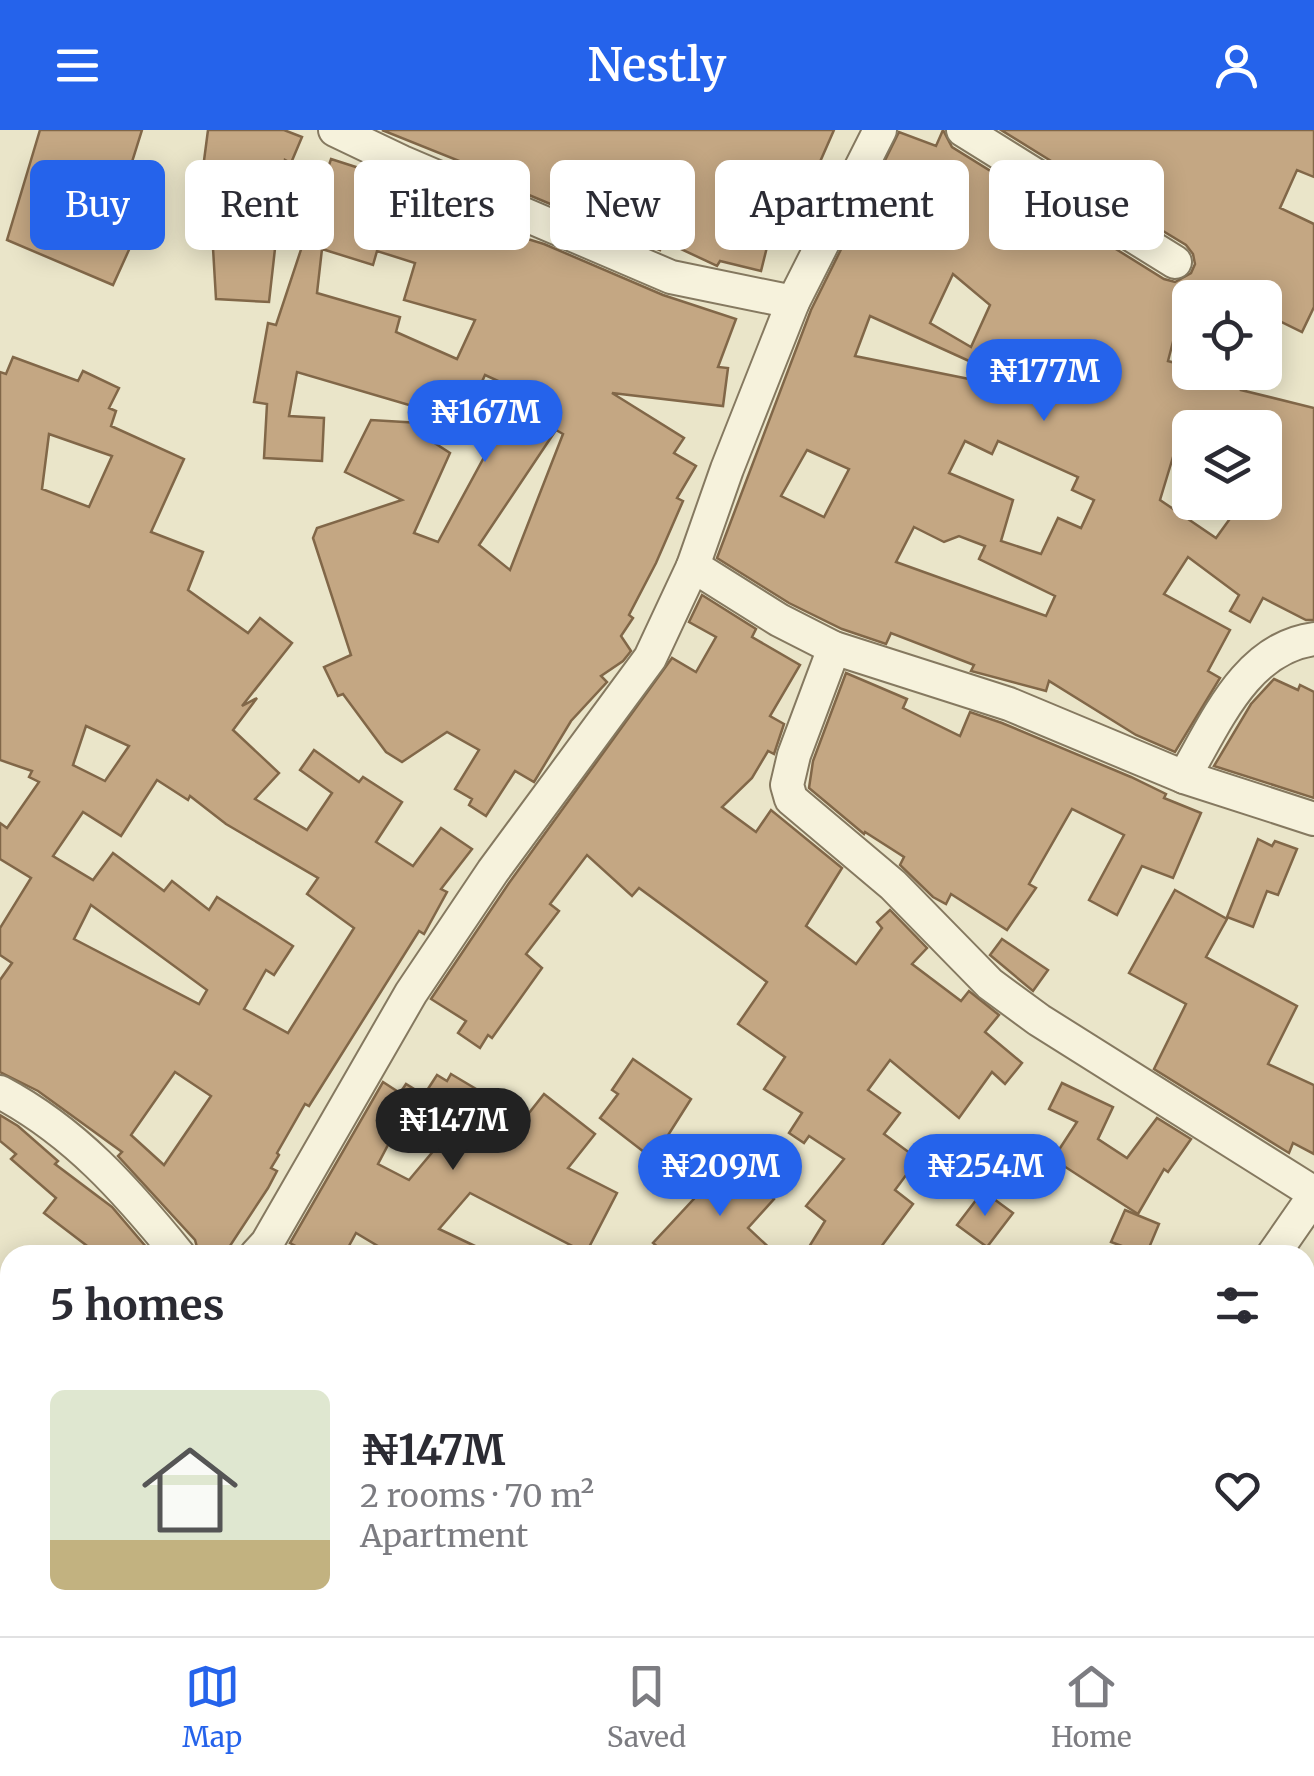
<!DOCTYPE html>
<html lang="en">
<head>
<meta charset="utf-8">
<style>
	:root { --surface:#fff; --page:#f2f2f3; --text:#2b2b33; --muted:#7c7c81; --line:#e1e1e2; --accent:#2563eb }
	body { margin:0; font-family:Merriweather,serif; background:var(--page); color:var(--text); height:100vh; display:flex; flex-direction:column; font-size:38px; white-space:nowrap }
	* { box-sizing:border-box; margin:0 }
	p { font-size:32px; color:var(--muted) }
	.icon { flex:none; width:55px; height:55px; fill:none; stroke:currentColor; stroke-width:2; stroke-linecap:round; stroke-linejoin:round }
	.map { position:relative; flex:1; overflow:hidden }
	.sheet { position:absolute; left:0px; top:1115px; width:1315px; height:392px; display:flex; flex-direction:column; background:var(--surface); border-radius:30px 30px 0 0; box-shadow:0 5px 25px #0003 }
	.sheet>* { flex:none }
	.top-card { position:absolute; left:30px; top:30px; width:1255px; height:90px; display:flex; gap:20px }
	.fabs { position:absolute; left:1172px; top:150px; display:grid; gap:20px }
	.fabs a { display:grid; place-items:center; width:110px; height:110px; border-radius:15px; background:var(--surface); box-shadow:0 5px 25px #0003; font-size:50px }
	.price { position:absolute; translate:-50% -85px; padding:0 22px; border-radius:35px; background:var(--accent); color:#fff; font-size:32px; line-height:65px; filter:drop-shadow(0 2px 5px #0008) }
	.price::after { content:''; position:absolute; left:50%; top:60px; width:30px; height:22px; margin-left:-15px; background:inherit; clip-path:polygon(0 0,100% 0,50% 100%) }
	.price.current { background:#222; color:#fff }
	ul { padding:0; list-style:none }
	li { display:flex; align-items:center; gap:30px; height:250px; padding:0 50px }
	li+li { border-top:2px solid var(--line) }
	li span { display:grid; place-items:center; flex:none; width:280px; height:200px; border-radius:15px; color:#555 }
	li>.icon { margin-inline-start:auto }
	span .icon { width:120px; height:120px; fill:#fffc; stroke-width:1 }
	li b { font-size:42px }
	h2 { display:flex; justify-content:space-between; align-items:center; height:120px; padding:0 50px; font-size:42px }
	.tag { padding:0 35px; border-radius:15px; background:var(--surface); box-shadow:0 5px 25px #0003; font-size:35px; line-height:90px }
	.tag.current { background:var(--accent); color:#fff }
	header { display:flex; justify-content:space-between; align-items:center; height:130px; padding:0 50px; background:var(--accent); color:#fff; font-size:45px; font-weight:600 }
	.menu { display:flex; justify-content:space-around; align-items:center; height:140px; border-top:2px solid var(--line); background:var(--surface); font-size:28px; color:var(--muted) }
	.menu a { display:grid; justify-items:center; gap:5px }
	.menu .current { color:var(--accent) }
	.map>svg:first-child { display:block }
</style>
</head>
<body>
<header><svg class="icon" aria-label="menu" viewBox="0 0 24 24"><path d="M4 6h16M4 12h16M4 18h16"/></svg>Nestly<svg class="icon" aria-label="person" viewBox="0 0 24 24"><circle cx="12" cy="8" r="4"/><path d="M4 21q1-7 8-7t8 7"/></svg></header>
<div class="map">
<svg width="1314" height="1506" viewBox="0 0 1314 1506">
	<rect width="100%" height="100%" fill="#eae5c9"/>
	<!-- building -->
	<g fill="#c4a783" stroke="#816748" stroke-width="2.5" fill-rule="evenodd">
		<polygon points="40,0 142,0 127,48 138,52 115,104 133,111 113,155 7,110"/>
		<polygon points="208,0 284,0 302,7 291,33 285,30 269,172 216,169 212,101 254,106 260,54 202,46"/>
		<polygon points="382,0 834,0 816,41 833,49 799,115 796,117 770,105 761,141 720,131 717,136 664,111 660,120 517,60 519,55"/>
		<path d="M943 0 952 17 1164 149 1175 152 1191 143 1195 134 1193 124 1186 115 1135 84 1143 63 1077 32 1072 44 1001 0H1314V47L1297 40 1280 78 1314 94V177L1302 202 1265 184V168H1190L1186 179 1182 177 1168 231 1190 237V242H1207L1243 253 1241 260 1314 278V490H1306L1263 468 1250 492 1230 481 1239 465 1188 427 1164 464 1230 500 1208 541 1220 548 1175 622 1136 605 1049 551 1046 561 971 541 974 535 891 503 886 514 842 499 789 473 717 428 811 180 899 2 936 16ZM953 144 990 175 971 217 930 193ZM870 186 1011 250 1009 257 855 226ZM1192 284 1236 298H1265V372H1242L1216 408 1160 370 1173 327 1179 329ZM965 311 992 324 998 311 1078 347 1072 360 1094 370 1081 398 1058 388 1041 424 1001 411 1013 370 949 343ZM807 320 849 339 824 387 781 366ZM914 397 944 412 959 406 985 416 979 429 1055 466 1046 486 896 432Z"/>
		<path d="M331 29 387 47 486 90 485 96 544 114 663 165 736 189 718 237 728 238 723 276 612 263 684 308 674 323 696 336 677 368 683 371 656 433 629 485 633 488 621 506 631 521 623 531 601 546 607 552 571 591 534 652 515 641 486 686 469 675 472 669 455 659 479 620 447 602 402 632 386 622 343 564 338 566 324 537 351 525 313 408 317 398 402 370 345 342 371 290 420 293 416 301 450 323 414 403 438 412 520 261 485 245 469 281 432 268 426 280 297 242 289 286 324 288 322 331 264 328 267 274 254 272 268 193 276 195ZM322 119 373 135 377 121 415 133 404 170 475 190 457 229 396 202 400 187 317 163ZM556 300 563 304 510 440 479 415Z"/>
		<path d="M13 227 78 251 83 241 119 258 109 278 116 281 111 296 184 329 151 402 203 422 188 460 248 503 260 488 292 513 242 576 257 568 233 600 279 643 255 669 307 700 332 663 300 640 314 620 359 652 363 647 402 672 376 712 413 736 441 698 472 719 441 759 447 762 424 804 419 801 309 976 305 974 277 1023 279 1025 271 1038 277 1041 268 1058 224 1125H209L197 1117 195 1110 118 1026 122 1022 38 961 0 942V850L12 833 0 825V798L31 748 0 729V693L7 698 39 652 29 647 32 641 0 630V242L6 244ZM49 304 112 326 89 377 42 359ZM86 596 129 616 105 651 73 635ZM157 650 188 670 190 666 226 694 318 748 307 764 354 798 288 903 244 879 266 840 274 845 293 816 217 767 209 780 172 751 164 761 113 723 93 750 53 726 83 682 121 706ZM91 775 207 860 199 874 74 809ZM175 942 211 966 164 1035 131 1005Z"/>
		<polygon points="702,465 756,499 752,507 800,535 770,586 784,594 774,624 768,621 752,648 722,677 756,702 771,680 842,738 806,796 856,834 882,798 877,792 890,780 927,818 912,834 961,871 969,861 999,885 985,902 1022,933 1005,954 992,942 959,988 890,930 868,960 900,983 884,1004 918,1029 895,1060 913,1074 875,1125 804,1125 825,1091 806,1076 844,1029 809,1006 804,1013 789,1003 802,983 764,959 785,927 738,894 767,852 639,758 632,766 587,725 550,774 559,781 526,824 542,838 492,908 488,905 480,918 458,903 466,891 431,869 509,753 672,528 696,542 716,507 689,492"/>
		<polygon points="846,543 907,569 903,578 960,606 970,582 1002,593 1131,647 1166,664 1164,668 1201,683 1173,748 1142,736 1117,785 1089,770 1124,705 1072,679 1029,754 1036,758 1007,800 951,764 946,774 933,767 900,735 904,727 865,702 864,704 809,658 813,631"/>
		<polygon points="1274,549 1298,560 1300,555 1314,562 1314,668 1214,636 1251,574"/>
		<polygon points="1258,709 1272,716 1275,711 1297,719 1278,765 1267,761 1253,797 1227,787"/>
		<polygon points="1175,760 1227,789 1206,827 1297,876 1268,934 1314,955 1314,1024 1293,1013 1289,1023 1154,939 1186,874 1129,843"/>
		<polygon points="1002,809 1048,840 1033,861 990,825"/>
		<polygon points="633,929 691,969 653,1029 600,988 618,964 612,960"/>
		<path d="M451 944 525 988 544 964 595 1004 568 1038 617 1063 586 1123 470 1063 439 1099 494 1125H393L356 1103 344 1125H313L290 1113 383 952 400 963 406 954 424 965 437 945 447 951ZM398 996 435 1019 409 1050 378 1034Z"/>
		<polygon points="1062,953 1113,977 1098,1009 1127,1028 1157,988 1191,1009 1168,1042 1164,1039 1138,1084 1053,1029 1077,992 1049,979"/>
		<polygon points="0,985 18,996 58,1031 55,1034 112,1077 153,1125 99,1125 44,1083 56,1068 11,1029 16,1024 0,1011"/>
		<polygon points="731,1029 774,1069 748,1098 777,1125 667,1125 653,1113"/>
		<polygon points="983,1061 1013,1083 987,1117 957,1095"/>
		<polygon points="1125,1080 1159,1094 1146,1125 1111,1112"/>
	</g>
	<g fill="none" stroke-linecap="round" stroke-linejoin="round">
		<!-- minor casing -->
		<g stroke="#857960" stroke-width="36">
			<g id="minor">
				<polyline points="335,0 402,32 671,147 793,172"/>
				<polyline points="963,0 1175,132"/>
				<polyline points="693,436 779,490 834,518 1009,574 1184,647 1314,689"/>
				<polyline points="834,518 794,625 787,655 791,669 893,755 990,854 1039,890 1314,1063"/>
				<path d="M1184 647C1215 595 1245 518 1314 509"/>
				<path d="M0 962C75 1002 126 1060 179 1125"/>
				<polyline points="256,1125 267,1113 411,863 493,741 650,528 693,436 727,339 793,172 880,0"/>
				<polyline points="1273,1125 1314,1066"/>
				<polyline points="0,1314 10,1326"/>
				<polyline points="0,1394 10,1386"/>
				<polyline points="157,1498 172,1506"/>
				<polyline points="787,1498 798,1506"/>
				<polyline points="1011,1506 1017,1498"/>
			</g>
		</g>
		<!-- minor -->
		<use href="#minor" stroke="#f6f2dc" stroke-width="32"/>
	</g>
</svg>
<div class="fabs">
<a><svg class="icon" aria-label="locate" viewBox="0 0 24 24"><circle cx="12" cy="12" r="6"/><path d="M12 2v4M12 18v4M2 12h4M18 12h4"/></svg></a>
<a><svg class="icon" aria-label="layers" viewBox="0 0 24 24"><path d="M12 4l9 5-9 5-9-5zM3 14l9 5 9-5"/></svg></a>
</div>
<b class="price" style="left:1044px;top:294px">₦177M</b>
<b class="price" style="left:485px;top:335px">₦167M</b>
<b class="price current" style="left:453px;top:1043px">₦147M</b>
<b class="price" style="left:720px;top:1089px">₦209M</b>
<b class="price" style="left:985px;top:1089px">₦254M</b>
<div class="top-card">
<a class="tag current">Buy</a>
<a class="tag">Rent</a>
<a class="tag">Filters</a>
<a class="tag">New</a>
<a class="tag">Apartment</a>
<a class="tag">House</a>
</div>
<section class="sheet">
<h2>5 homes<svg class="icon" aria-label="filters" viewBox="0 0 24 24"><path d="M4 7h16M4 17h16"/><circle cx="9" cy="7" r="2"/><circle cx="15" cy="17" r="2"/></svg></h2>
<ul>
<li><span style="background:linear-gradient(#dfe7d0 75%,#c2b280 0)"><svg class="icon" aria-label="home" viewBox="0 0 24 24"><path d="M3 11l9-7 9 7M6 9v11h12V9"/></svg></span><div><b>₦147M</b><p>2 rooms · 70 m²</p><p>Apartment</p></div><svg class="icon" aria-label="heart" viewBox="0 0 24 24"><path d="M12 20l-8-8c-3-5 5-10 8-4 3-6 11-1 8 4z"/></svg></li>
</ul>
</section>
</div>
<nav class="menu">
<a class="current"><svg class="icon" aria-label="map" viewBox="0 0 24 24"><path d="M3 6l6-2 6 2 6-2v14l-6 2-6-2-6 2zM9 4v14M15 6v14"/></svg>Map</a>
<a><svg class="icon" aria-label="saved" viewBox="0 0 24 24"><path d="M7 4h10v16l-5-4-5 4z"/></svg>Saved</a>
<a><svg class="icon" aria-label="home" viewBox="0 0 24 24"><path d="M3 11l9-7 9 7M6 9v11h12V9"/></svg>Home</a>
</nav>
</body>
</html>
